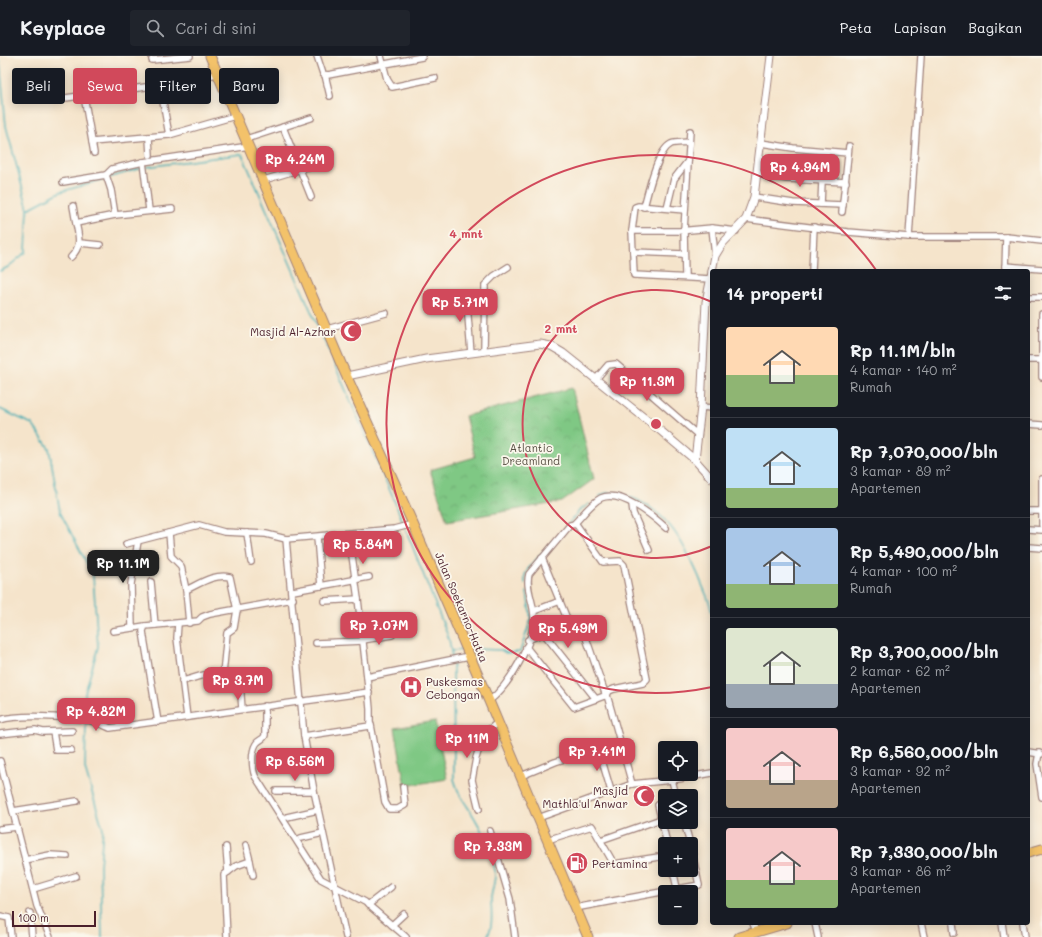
<!DOCTYPE html>
<html lang="id">
<head>
<meta charset="utf-8">
<style>
	:root { --surface:#171b24; --page:#20242c; --text:#f1f3f6; --muted:#9ea1a6; --line:#363941; --accent:#d1495b }
	body { margin:0; font-family:Mali,sans-serif; background:var(--page); color:var(--text); height:100vh; display:flex; flex-direction:column; font-size:15px; white-space:nowrap }
	* { box-sizing:border-box; margin:0 }
	p { font-size:13px; color:var(--muted) }
	.icon { flex:none; width:22px; height:22px; fill:none; stroke:currentColor; stroke-width:2; stroke-linecap:round; stroke-linejoin:round }
	.map { position:relative; flex:1; overflow:hidden }
	.drawer { position:absolute; left:710px; top:213px; width:320px; height:656px; display:flex; flex-direction:column; background:var(--surface); border-radius:4px; box-shadow:0 2px 10px #0003 }
	.drawer>* { flex:none }
	.banner { position:absolute; left:12px; top:12px; width:380px; height:36px; display:flex; gap:8px }
	.tools { position:absolute; left:658px; top:685px; display:grid; gap:8px }
	.tools a { display:grid; place-items:center; width:40px; height:40px; border-radius:4px; background:var(--surface); box-shadow:0 2px 10px #0003; font-size:20px }
	.scale { position:absolute; left:12px; bottom:10px; width:84px; box-sizing:border-box; padding-left:4px; border:2px solid #4a1f2b; border-top:0; font-size:11px; line-height:14px; white-space:nowrap; color:#4a1f2b; -webkit-text-stroke:3px #fbf7ec; paint-order:stroke }
	.price { position:absolute; translate:-50% -34px; padding:0 9px; border-radius:8px; background:var(--accent); color:#fff; font-size:13px; line-height:26px; filter:drop-shadow(0 1px 2px #0008) }
	.price::after { content:''; position:absolute; left:50%; top:24px; width:12px; height:9px; margin-left:-6px; background:inherit; clip-path:polygon(0 0,100% 0,50% 100%) }
	.price.active { background:#222; color:#fff }
	ul { padding:0; list-style:none }
	li { display:flex; align-items:center; gap:12px; height:100px; padding:0 16px }
	li+li { border-top:1px solid var(--line) }
	li span { display:grid; place-items:center; flex:none; width:112px; height:80px; border-radius:4px; color:#555 }
	li>.icon { margin-inline-start:auto }
	span .icon { width:48px; height:48px; fill:#fffc; stroke-width:1 }
	li b { font-size:17px }
	h2 { display:flex; justify-content:space-between; align-items:center; height:48px; padding:0 16px; font-size:17px }
	.tag { padding:0 14px; border-radius:4px; background:var(--surface); box-shadow:0 2px 10px #0003; font-size:14px; line-height:36px }
	.tag.active { background:var(--accent); color:#fff }
	header { display:flex; align-items:center; gap:24px; box-sizing:border-box; height:56px; padding:0 20px; background:var(--surface); border-bottom:1px solid var(--line) }
	header strong { font-size:19px }
	nav { display:flex; gap:22px; margin-inline-start:auto; font-size:14px }
	.search { width:280px; height:36px; background:var(--page); display:flex; align-items:center; gap:10px; box-sizing:border-box; padding:0 14px; border-radius:4px; color:var(--muted); font-size:15px }
	.map>svg:first-child { display:block }
</style>
</head>
<body>
<header>
<strong>Keyplace</strong>
<div class="search"><svg class="icon" aria-label="search" viewBox="0 0 24 24"><circle cx="10" cy="10" r="6"/><path d="M15 15l6 6"/></svg>Cari di sini</div>
<nav><a>Peta</a><a>Lapisan</a><a>Bagikan</a></nav>
</header>
<div class="map">
<svg width="1042" height="881" viewBox="0 0 1042 881">
	<defs>
		<pattern id="park-crowns" width="20" height="18" patternUnits="userSpaceOnUse"><rect width="20" height="18" fill="#7fc884"/><path d="M2 6a3 3 0 1 1 6 0M12 15a3 3 0 1 1 6 0" fill="none" stroke="#6fab72"/></pattern>
	</defs>
	<rect width="100%" height="100%" fill="#fbf7ec"/>
	<filter id="ink" filterUnits="userSpaceOnUse"><feTurbulence type="fractalNoise" baseFrequency=".025" numOctaves="2"/><feDisplacementMap in="SourceGraphic" scale="8" xChannelSelector="R" yChannelSelector="G"/><feConvolveMatrix kernelMatrix="1 2 1 2 8 2 1 2 1" color-interpolation-filters="sRGB"/></filter>
	<filter id="wash" filterUnits="userSpaceOnUse"><feTurbulence type="fractalNoise" baseFrequency=".012" numOctaves="4" result="noise"/><feDisplacementMap in="SourceGraphic" scale="16" xChannelSelector="R" yChannelSelector="G"/><feGaussianBlur stdDeviation="0.9" result="paint"/><feColorMatrix in="noise" values="0 0 0 0 0 0 0 0 0 0 0 0 0 0 0 0 0 1.4 0 .05"/><feComposite in="paint" operator="in"/></filter>
	<g filter="url(#wash)">
		<rect width="100%" height="100%" fill="#f5e4cb"/>
		<!-- park -->
		<polygon fill="url(#park-crowns)" stroke="#647458" points="572,332 594,423 562,446 447,465 430,414 475,401 465,360"/>
		<!-- pitch -->
		<polygon fill="#7fc884" stroke="#647458" points="435,665 447,723 405,730 395,672"/>
		<g fill="none" stroke-linecap="round" stroke-linejoin="round">
			<!-- stream -->
			<g stroke="#39abb3" stroke-width="1.5">
				<polyline points="0,6 6,70 28,153 26,196 8,211 0,215"/>
				<polyline points="146,111 242,98 394,444 449,583 452,601"/>
				<polyline points="28,153 60,136 142,112"/>
				<polyline points="0,353 32,368 49,392 60,456 93,519 98,591 85,637 86,662"/>
				<path d="M600 440C607 435 616 437 624 439 665 451 683 485 699 521 704 535 710 543 712 558"/>
				<polyline points="569,467 580,454 589,448"/>
				<polyline points="525,527 525,519 528,513 553,485"/>
				<polyline points="471,593 501,594 506,597 520,596 531,563 527,536"/>
				<polyline points="451,595 463,594"/>
				<path d="M453 604 454 723C458 737 461 741 469 753 480 770 492 793 495 815 496 824 492 833 491 842 491 855 494 869 487 881"/>
				<polyline points="86,665 85,713 103,773 100,810 102,881"/>
			</g>
		</g>
	</g>
	<g filter="url(#ink)">
		<g fill="none" stroke-linecap="round" stroke-linejoin="round">
			<!-- minor casing -->
			<g stroke="#a0827b" stroke-width="8">
				<g id="minor">
					<polyline points="317,0 323,18 328,19 422,1"/>
					<polyline points="381,0 387,23 392,31 435,22"/>
					<polyline points="152,4 190,0"/>
					<polyline points="325,19 330,40"/>
					<polyline points="160,29 169,79"/>
					<polyline points="84,40 94,97"/>
					<polyline points="58,43 160,29 217,18"/>
					<polyline points="283,71 311,141"/>
					<polyline points="149,82 150,99"/>
					<polyline points="246,83 311,62"/>
					<polyline points="92,86 169,79 235,60"/>
					<polyline points="761,87 793,92 848,97"/>
					<polyline points="143,106 149,154"/>
					<polyline points="757,117 787,123 846,126"/>
					<polyline points="264,124 321,107"/>
					<polyline points="63,126 106,119"/>
					<polyline points="754,141 793,147 843,149"/>
					<polyline points="821,148 822,125"/>
					<polyline points="73,150 76,167"/>
					<path d="M644 151C648 136 657 95 671 88 676 86 684 87 689 86"/>
					<polyline points="667,152 674,123 688,105"/>
					<polyline points="172,153 115,159 111,134 106,119 112,113 143,106 249,90"/>
					<polyline points="685,154 638,150 635,151 632,175 634,219 711,223"/>
					<polyline points="842,156 849,90"/>
					<polyline points="746,163 848,176 909,181 1006,181 1042,185"/>
					<polyline points="712,172 715,200"/>
					<polyline points="632,175 679,175 712,172 736,175"/>
					<polyline points="909,181 921,0"/>
					<polyline points="80,187 100,189"/>
					<polyline points="633,196 684,198"/>
					<path d="M71 201C82 190 79 181 76 167L115 159"/>
					<polyline points="1005,210 1042,213"/>
					<polyline points="812,215 814,171"/>
					<polyline points="1005,215 1006,181"/>
					<polyline points="685,220 684,174 690,75"/>
					<polyline points="1028,241 1042,241"/>
					<polyline points="439,250 467,248 471,297"/>
					<polyline points="1042,258 1042,321"/>
					<polyline points="327,273 386,257"/>
					<polyline points="484,295 485,229 494,220 508,211"/>
					<polyline points="1028,304 1042,304"/>
					<polyline points="596,323 608,309 616,308 698,379"/>
					<polyline points="701,351 712,352"/>
					<polyline points="1028,368 1042,369"/>
					<polyline points="1042,423 1042,469"/>
					<polyline points="632,448 633,457 649,494"/>
					<polyline points="1028,455 1041,455"/>
					<path d="M574 468C582 460 591 447 601 442 620 433 653 460 666 472"/>
					<polyline points="1028,473 1042,474"/>
					<polyline points="169,477 171,500 181,510 186,534 189,567"/>
					<polyline points="247,477 251,506"/>
					<polyline points="349,478 358,543"/>
					<polyline points="317,481 321,530"/>
					<polyline points="126,488 199,469 224,476 266,478 286,483"/>
					<polyline points="1028,491 1042,492"/>
					<polyline points="542,502 570,570 579,571 583,573 606,640"/>
					<polyline points="151,526 155,569"/>
					<path d="M186 534C199 528 215 517 230 521L237 554 234 572 227 577 223 618 240 626 242 653"/>
					<polyline points="293,535 369,521"/>
					<polyline points="324,545 358,543 367,621"/>
					<polyline points="534,555 560,545"/>
					<polyline points="178,568 177,582 187,661"/>
					<polyline points="132,572 131,528 138,485"/>
					<polyline points="113,575 145,570"/>
					<polyline points="363,584 392,579"/>
					<polyline points="528,584 541,578 545,579 596,643"/>
					<polyline points="316,587 363,585"/>
					<polyline points="526,591 574,651 607,639"/>
					<path d="M182 625C197 622 208 615 223 618"/>
					<path d="M489 645C509 630 534 586 534 561 534 546 525 532 529 518L570 469 576 468 603 506 620 505 624 509 647 623 643 627 614 633 609 635 607 639 632 728"/>
					<path d="M265 650V679C264 684 259 683 256 688 251 696 252 712 255 720L321 823 365 846 406 881"/>
					<path d="M0 664C18 658 67 661 87 664 95 665 103 669 110 672L369 636"/>
					<polyline points="158,666 144,582 143,575 145,570 198,565 202,561 210,558 293,543"/>
					<polyline points="371,669 385,746 389,753 398,753 405,749 403,731"/>
					<polyline points="53,676 56,694 71,694"/>
					<polyline points="0,678 35,674 43,676 72,675"/>
					<polyline points="304,680 370,670 370,653 367,621 469,600"/>
					<polyline points="598,691 611,735"/>
					<polyline points="1028,696 1041,698"/>
					<polyline points="1039,697 1037,708 1042,741"/>
					<polyline points="0,705 37,850 50,881"/>
					<polyline points="521,720 555,706 619,685"/>
					<polyline points="672,724 676,740"/>
					<polyline points="276,735 314,735"/>
					<polyline points="665,744 658,749 667,788"/>
					<polyline points="479,753 472,724 476,702 483,679 498,666"/>
					<polyline points="13,755 77,745"/>
					<polyline points="287,761 318,754"/>
					<polyline points="538,762 632,728 672,724 712,717"/>
					<polyline points="684,766 690,788"/>
					<polyline points="0,773 17,771"/>
					<polyline points="490,775 510,843 515,881"/>
					<polyline points="301,782 323,777"/>
					<polyline points="547,784 592,770 614,808 665,800"/>
					<polyline points="601,784 661,763"/>
					<polyline points="226,791 228,816"/>
					<polyline points="25,804 50,799 67,800"/>
					<polyline points="250,805 253,819"/>
					<polyline points="673,814 677,832"/>
					<polyline points="33,833 76,820"/>
					<polyline points="368,849 391,831"/>
					<polyline points="575,852 699,829 691,792"/>
					<polyline points="30,857 32,881"/>
					<polyline points="0,860 9,862 11,881"/>
					<polyline points="753,867 756,876"/>
					<polyline points="815,867 818,881"/>
					<polyline points="921,867 924,881"/>
					<polyline points="953,867 954,877"/>
					<polyline points="1002,867 1004,881"/>
					<polyline points="1023,867 1025,881"/>
					<polyline points="392,869 404,858"/>
					<polyline points="227,881 224,819 236,810 250,805 246,789"/>
					<polyline points="346,881 314,735 304,680 286,483 394,473 413,468"/>
				</g>
			</g>
			<!-- tertiary casing -->
			<g stroke="#a0827b" stroke-width="9">
				<g id="tertiary">
					<polyline points="712,215 715,200 723,187 746,163 754,141 771,0"/>
					<polyline points="347,320 426,303 540,288 551,290 563,297 662,376 695,404 712,423"/>
					<polyline points="695,404 701,351 706,246 712,216"/>
				</g>
			</g>
			<!-- primary casing -->
			<g stroke="#a0827b" stroke-width="11">
				<g id="primary">
					<polyline points="210,0 342,310 413,468 489,645 588,881"/>
					<polyline points="1028,797 1042,793"/>
					<polyline points="739,881 787,867"/>
				</g>
			</g>
			<!-- minor -->
			<use href="#minor" stroke="#fff" stroke-width="5.5"/>
			<!-- tertiary -->
			<use href="#tertiary" stroke="#fff" stroke-width="7"/>
			<!-- primary -->
			<use href="#primary" stroke="#f3c26a" stroke-width="9"/>
		</g>
	</g>
	<!-- distance rings -->
	<g fill="none" stroke="#d1495b" stroke-width="2">
		<path d="M712 490A134 134 0 1 1 712 246"/>
		<path d="M712 631A269 269 0 1 1 876 214"/>
	</g>
	<!-- icons -->
	<defs>
		<g id="mosque-disc" transform="scale(1.15)"><circle r="9.5" fill="#d1495b" stroke="#fbf7ec"/><path d="M3.5-4.9A6 6 0 1 0 3.5 4.9A5 5 0 1 1 3.5-4.9Z" fill="#fff"/></g>
		<g id="hospital-disc" transform="scale(1.15)"><circle r="9.5" fill="#d1495b" stroke="#fbf7ec"/><path d="M-5-5h3v3.5h4V-5h3V5h-3V1.5h-4V5h-3Z" fill="#fff"/></g>
		<g id="fuel-disc" transform="scale(1.15)"><circle r="9.5" fill="#d1495b" stroke="#fbf7ec"/><path d="M-5.5-6h7V0h2V4h1.3V-2.5L3-4.5l.8-.8L6-3V5H2.5V1h-1V6h-7ZM-4.2-4.7v3.2H.2V-4.7Z" fill="#fff"/></g>
	</defs>
	<g fill-rule="evenodd">
		<use href="#mosque-disc" x="351" y="275"/>
		<use href="#hospital-disc" x="411" y="631"/>
		<use href="#mosque-disc" x="644" y="740"/>
		<use href="#fuel-disc" x="577" y="807"/>
	</g>
	<g text-anchor="middle" dominant-baseline="central" stroke-width="3.5" stroke-linejoin="round" paint-order="stroke">
		<!-- poi labels -->
		<g font-size="11" fill="#4a1f2b" stroke="#fbf7ec" text-anchor="end">
			<text x="336" y="275">Masjid Al-Azhar</text>
			<text x="426" y="625" text-anchor="start">Puskesmas<tspan x="426" dy="13">Cebongan</tspan></text>
			<text x="628" y="734">Masjid<tspan x="628" dy="13">Mathla'ul Anwar</tspan></text>
			<text x="592" y="807" text-anchor="start">Pertamina</text>
		</g>
		<!-- park labels -->
		<g font-size="11" fill="#5a5246" stroke="#fbf7ec">
			<text x="531" y="391">Atlantic<tspan x="531" dy="13">Dreamland</tspan></text>
		</g>
		<!-- street labels -->
		<g font-size="11" fill="#4a1f2b" stroke="#fbf7ec">
			<text transform="translate(462 551) rotate(67)">Jalan Soekarno-Hatta</text>
		</g>
	</g>
	<circle cx="656" cy="368" r="6" fill="#d1495b" stroke="#fbf7ec" stroke-width="2"/>
	<g font-size="12" text-anchor="middle" font-weight="bold" fill="#d1495b" stroke="#fbf7ec" stroke-width="3.5" stroke-linejoin="round" paint-order="stroke">
		<text x="466" y="182">4 mnt</text>
		<text x="561" y="277">2 mnt</text>
	</g>
</svg>
<div class="tools">
<a><svg class="icon" aria-label="locate" viewBox="0 0 24 24"><circle cx="12" cy="12" r="6"/><path d="M12 2v4M12 18v4M2 12h4M18 12h4"/></svg></a>
<a><svg class="icon" aria-label="layers" viewBox="0 0 24 24"><path d="M12 4l9 5-9 5-9-5zM3 14l9 5 9-5"/></svg></a>
<a>+</a>
<a>−</a>
</div>
<div class="scale">100 m</div>
<b class="price" style="left:295px;top:124px">Rp 4.24M</b>
<b class="price" style="left:800px;top:132px">Rp 4.94M</b>
<b class="price" style="left:460px;top:267px">Rp 5.71M</b>
<b class="price" style="left:647px;top:346px">Rp 11.3M</b>
<b class="price" style="left:363px;top:509px">Rp 5.84M</b>
<b class="price active" style="left:123px;top:528px">Rp 11.1M</b>
<b class="price" style="left:379px;top:590px">Rp 7.07M</b>
<b class="price" style="left:568px;top:593px">Rp 5.49M</b>
<b class="price" style="left:238px;top:645px">Rp 3.7M</b>
<b class="price" style="left:96px;top:676px">Rp 4.82M</b>
<b class="price" style="left:467px;top:703px">Rp 11M</b>
<b class="price" style="left:597px;top:716px">Rp 7.41M</b>
<b class="price" style="left:295px;top:726px">Rp 6.56M</b>
<b class="price" style="left:493px;top:811px">Rp 7.33M</b>
<div class="banner">
<a class="tag">Beli</a>
<a class="tag active">Sewa</a>
<a class="tag">Filter</a>
<a class="tag">Baru</a>
</div>
<section class="drawer">
<h2>14 properti<svg class="icon" aria-label="filters" viewBox="0 0 24 24"><path d="M4 7h16M4 17h16"/><circle cx="9" cy="7" r="2"/><circle cx="15" cy="17" r="2"/></svg></h2>
<ul>
<li><span style="background:linear-gradient(#ffd9b3 60%,#8fb573 0)"><svg class="icon" aria-label="home" viewBox="0 0 24 24"><path d="M3 11l9-7 9 7M6 9v11h12V9"/></svg></span><div><b>Rp 11.1M/bln</b><p>4 kamar · 140 m²</p><p>Rumah</p></div></li>
<li><span style="background:linear-gradient(#bfe0f5 75%,#8fb573 0)"><svg class="icon" aria-label="home" viewBox="0 0 24 24"><path d="M3 11l9-7 9 7M6 9v11h12V9"/></svg></span><div><b>Rp 7,070,000/bln</b><p>3 kamar · 89 m²</p><p>Apartemen</p></div></li>
<li><span style="background:linear-gradient(#a9c7e8 70%,#8fb573 0)"><svg class="icon" aria-label="home" viewBox="0 0 24 24"><path d="M3 11l9-7 9 7M6 9v11h12V9"/></svg></span><div><b>Rp 5,490,000/bln</b><p>4 kamar · 100 m²</p><p>Rumah</p></div></li>
<li><span style="background:linear-gradient(#dfe7d0 70%,#9aa5b1 0)"><svg class="icon" aria-label="home" viewBox="0 0 24 24"><path d="M3 11l9-7 9 7M6 9v11h12V9"/></svg></span><div><b>Rp 3,700,000/bln</b><p>2 kamar · 62 m²</p><p>Apartemen</p></div></li>
<li><span style="background:linear-gradient(#f6c9c9 65%,#b9a48a 0)"><svg class="icon" aria-label="home" viewBox="0 0 24 24"><path d="M3 11l9-7 9 7M6 9v11h12V9"/></svg></span><div><b>Rp 6,560,000/bln</b><p>3 kamar · 92 m²</p><p>Apartemen</p></div></li>
<li><span style="background:linear-gradient(#f6c9c9 65%,#8fb573 0)"><svg class="icon" aria-label="home" viewBox="0 0 24 24"><path d="M3 11l9-7 9 7M6 9v11h12V9"/></svg></span><div><b>Rp 7,330,000/bln</b><p>3 kamar · 86 m²</p><p>Apartemen</p></div></li>
</ul>
</section>
</div>
</body>
</html>
